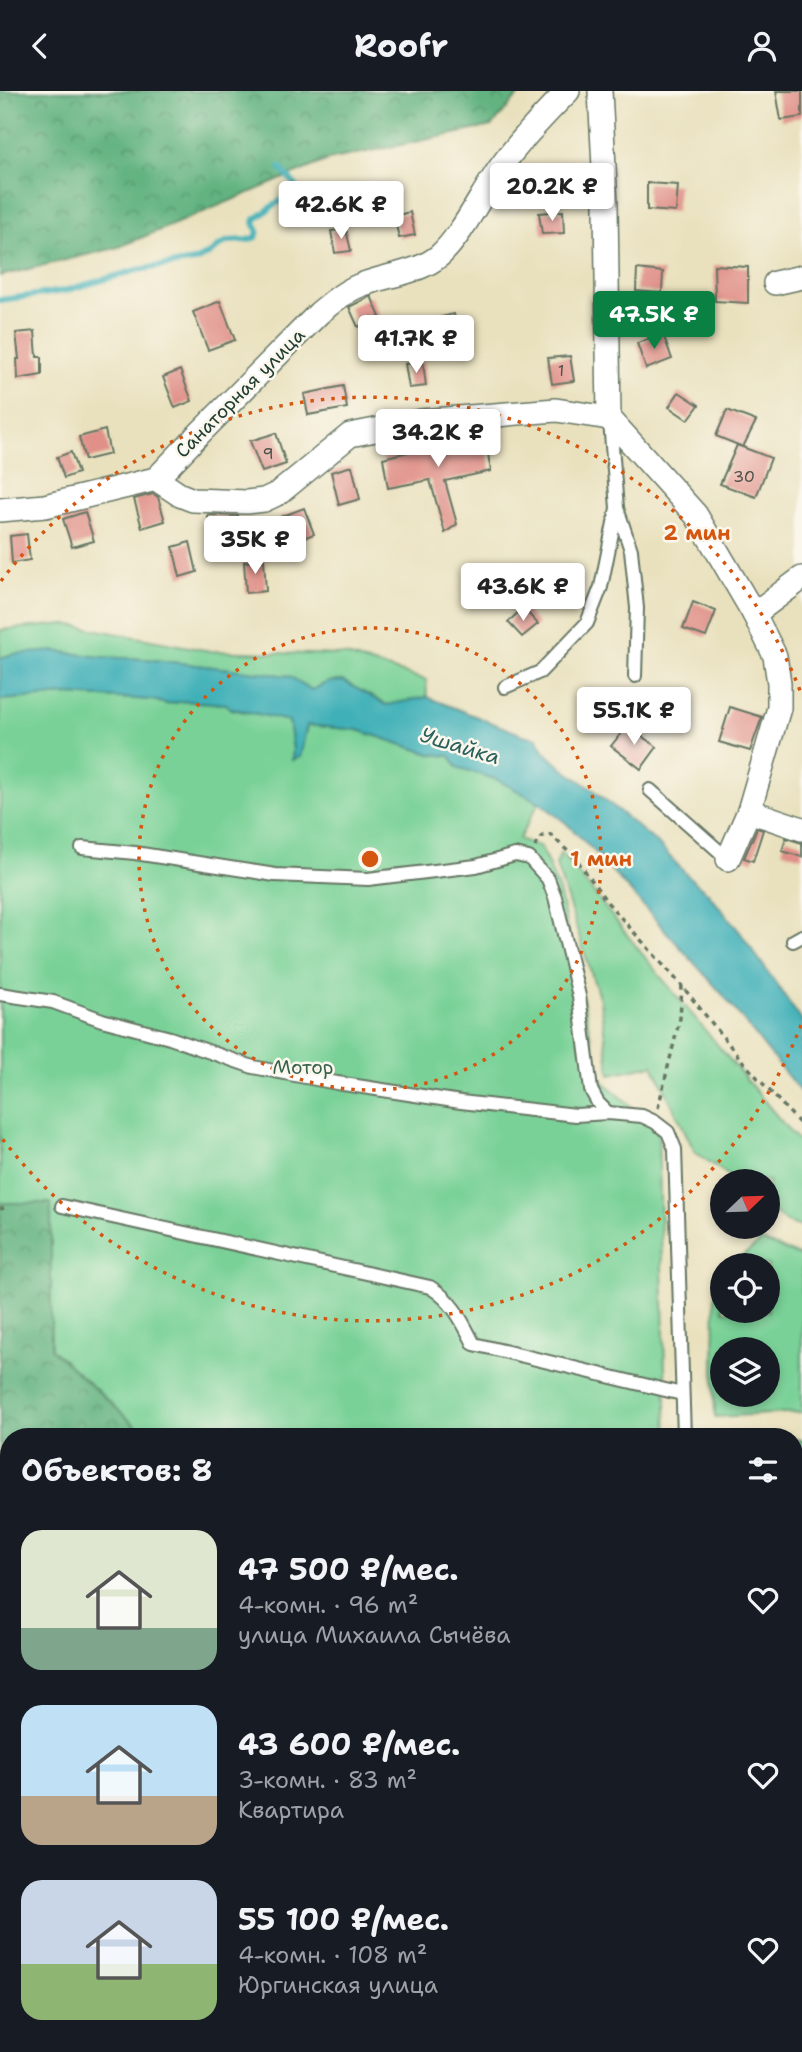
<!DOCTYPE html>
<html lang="ru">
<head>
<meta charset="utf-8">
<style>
	:root { --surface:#171b24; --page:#20242c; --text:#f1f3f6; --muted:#9ea1a6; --accent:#0b8043 }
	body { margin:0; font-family:"Shantell Sans",sans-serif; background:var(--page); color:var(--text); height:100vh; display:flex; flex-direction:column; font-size:26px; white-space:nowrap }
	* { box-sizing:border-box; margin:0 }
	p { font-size:23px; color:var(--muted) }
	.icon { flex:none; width:38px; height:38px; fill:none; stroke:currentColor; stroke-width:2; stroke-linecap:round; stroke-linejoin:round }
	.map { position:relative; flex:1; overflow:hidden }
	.panel { position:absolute; left:0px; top:1337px; width:803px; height:625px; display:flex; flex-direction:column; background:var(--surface); border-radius:28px 28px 0 0; box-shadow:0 4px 10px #0003 }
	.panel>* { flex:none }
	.needle { width:46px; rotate:67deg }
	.controls { position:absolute; left:710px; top:1078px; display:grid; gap:14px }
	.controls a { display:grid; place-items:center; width:70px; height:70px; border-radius:50%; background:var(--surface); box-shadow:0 4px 10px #0003; font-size:35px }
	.price { position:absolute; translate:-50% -60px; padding:0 16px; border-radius:7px; background:#fff; color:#222; font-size:23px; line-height:46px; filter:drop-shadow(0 2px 4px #0008) }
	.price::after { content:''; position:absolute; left:50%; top:42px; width:21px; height:16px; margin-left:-10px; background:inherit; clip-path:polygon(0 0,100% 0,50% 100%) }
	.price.selected { background:var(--accent); color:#fff }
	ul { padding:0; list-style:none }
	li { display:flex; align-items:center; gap:21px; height:175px; padding:0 21px }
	li span { display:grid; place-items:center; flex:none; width:196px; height:140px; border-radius:21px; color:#555 }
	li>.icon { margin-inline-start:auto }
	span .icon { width:84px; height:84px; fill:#fffc; stroke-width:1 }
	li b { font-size:30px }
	h2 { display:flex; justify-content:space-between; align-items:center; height:84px; padding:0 21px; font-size:30px }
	header { display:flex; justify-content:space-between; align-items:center; height:91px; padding:0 21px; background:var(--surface); font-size:32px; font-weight:700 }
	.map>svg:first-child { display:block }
</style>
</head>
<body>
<header><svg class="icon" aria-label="back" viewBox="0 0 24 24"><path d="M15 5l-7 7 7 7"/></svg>Roofr<svg class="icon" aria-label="person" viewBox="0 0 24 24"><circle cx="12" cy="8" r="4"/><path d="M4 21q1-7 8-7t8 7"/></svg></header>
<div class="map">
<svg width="802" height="1961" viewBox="0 0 802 1961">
	<defs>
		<pattern id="forest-crowns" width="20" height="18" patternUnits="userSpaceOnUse" patternTransform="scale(1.75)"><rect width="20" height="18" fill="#62b380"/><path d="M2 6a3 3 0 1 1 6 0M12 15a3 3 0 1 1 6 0" fill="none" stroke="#50936a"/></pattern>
	</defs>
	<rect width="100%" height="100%" fill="#fbf7ec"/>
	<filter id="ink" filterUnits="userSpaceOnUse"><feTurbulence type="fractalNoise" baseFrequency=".0143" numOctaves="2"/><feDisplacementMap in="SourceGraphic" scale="14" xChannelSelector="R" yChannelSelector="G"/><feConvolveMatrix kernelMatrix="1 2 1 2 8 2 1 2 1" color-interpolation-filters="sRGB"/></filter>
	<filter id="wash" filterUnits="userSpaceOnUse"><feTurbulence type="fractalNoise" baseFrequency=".00686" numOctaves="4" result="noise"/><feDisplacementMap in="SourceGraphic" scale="28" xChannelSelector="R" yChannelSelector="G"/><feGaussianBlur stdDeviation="1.57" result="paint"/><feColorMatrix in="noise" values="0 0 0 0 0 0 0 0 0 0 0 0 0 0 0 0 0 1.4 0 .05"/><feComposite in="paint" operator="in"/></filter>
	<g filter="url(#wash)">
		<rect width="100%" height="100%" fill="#e9e1be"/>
		<!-- green -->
		<g fill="#79d197" stroke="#4c8766" stroke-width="2" fill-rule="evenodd">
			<polygon points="66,533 210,560 344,564 426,589 427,606 387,614 343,590 328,591 312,599 289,585 146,568 13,563 0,567 0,539"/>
			<polygon points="67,604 153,609 166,613 185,610 226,613 230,618 289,629 293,658 292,668 300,666 307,634 358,639 430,663 450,665 457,676 498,689 539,711 519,748 541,756 559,800 600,988 658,1038 667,1346 148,1346 51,1258 51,1113 0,1112 0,609"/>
			<polygon points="561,761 659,884 791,1042 802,1053 802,1136 786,1131 768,1116 768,1090 737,1090 695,1061 653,974 610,983 600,909 556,774"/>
			<path d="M762 1150 802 1166V1321L715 1326 714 1291 715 1187 723 1181V1220H768V1174H731ZM768 1258V1304H723V1258Z"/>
		</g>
		<!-- forest -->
		<g fill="url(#forest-crowns)" stroke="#40785a" stroke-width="2">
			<polygon points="0,0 522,0 492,35 328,69 119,156 0,185"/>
			<polygon points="0,1112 51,1112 51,1258 148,1346 9,1346 9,1953 733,1953 734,1961 0,1961"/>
			<polygon points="795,1348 802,1349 802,1961 788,1961 787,1953 794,1953"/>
		</g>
		<!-- water -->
		<polygon fill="#3fb0b8" stroke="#2f7676" stroke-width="2" points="55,560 102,566 146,568 289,585 312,599 328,591 343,590 386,614 427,606 523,644 537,647 545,661 562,677 595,700 657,752 689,786 708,802 740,841 802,930 802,1003 723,904 595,761 566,732 539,711 498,689 457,676 450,665 431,663 358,639 307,634 300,666 292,669 293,658 289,630 230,617 226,613 185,610 166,613 153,609 67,604 0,609 0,567 13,563"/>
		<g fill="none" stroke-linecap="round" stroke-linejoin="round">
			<!-- stream -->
			<path stroke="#3fb0b8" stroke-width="6" d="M0 209 64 200 137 179 195 170 211 162 219 155 228 150 248 149 256 146 258 140 254 132 255 128C262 124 268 119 274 114 283 107 292 107 297 96L280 77"/>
		</g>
		<g id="blocks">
			<!-- building -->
			<g fill="#e09088">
				<polygon points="776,0 802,0 802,26 781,29"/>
				<polygon points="544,75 547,95 528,97 526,76"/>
				<polygon points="647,92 678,94 676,121 647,119"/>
				<polygon points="563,120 564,142 542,143 539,122"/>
				<polygon points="410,121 415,144 399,147 394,125"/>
				<polygon points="346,138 351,160 335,162 331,140"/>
				<polygon points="714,174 748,176 748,212 715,210"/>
				<polygon points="637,178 663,181 662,202 636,200"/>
				<polygon points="371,205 380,226 358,236 349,216"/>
				<polygon points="220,210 235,249 208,259 193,221"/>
				<polygon points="454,223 459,247 442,250 437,227"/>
				<polygon points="35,240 37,266 42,266 42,284 18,288 17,268 19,268 16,242"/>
				<polygon points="663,243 672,268 646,278 637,252"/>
				<polygon points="570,265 574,290 552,293 548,267"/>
				<polygon points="423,271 426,295 409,297 405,273"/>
				<polygon points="180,279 192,310 175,317 163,286"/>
				<polygon points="343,295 347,317 308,324 304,303"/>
				<polygon points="679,301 699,314 688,329 669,316"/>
				<polygon points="727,319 756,330 743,356 716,345"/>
				<polygon points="105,339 110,363 85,369 79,346"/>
				<polygon points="276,342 286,373 262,381 250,350"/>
				<polygon points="436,345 438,358 485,347 491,380 445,390 457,433 445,442 430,389 388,397 383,367 412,360 411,350"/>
				<polygon points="737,354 771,367 756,406 720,393"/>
				<polygon points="71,361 78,382 64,387 57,366"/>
				<polygon points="352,375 360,408 339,414 331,381"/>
				<polygon points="153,403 158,406 165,430 142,437 134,408"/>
				<polygon points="304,417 314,443 291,452 280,426"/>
				<polygon points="85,421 94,450 72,456 63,428"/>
				<polygon points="208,424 238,425 238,441 253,439 255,466 223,468 222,442 209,442"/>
				<polygon points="27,443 30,469 12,472 10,445"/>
				<polygon points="190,451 197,481 180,486 173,456"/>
				<polygon points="264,469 266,500 246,502 244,471"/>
				<polygon points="693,511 716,520 706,546 683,538"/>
				<polygon points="523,517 538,533 522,546 508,531"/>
				<polygon points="730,616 762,626 750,660 719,651"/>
				<polygon points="627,635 657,656 641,678 611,655"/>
				<polygon points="757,737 763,739 753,770 744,767"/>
				<polygon points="786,747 802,752 802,766 782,760"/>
			</g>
		</g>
	</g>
	<g filter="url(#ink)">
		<use href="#blocks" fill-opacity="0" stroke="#667664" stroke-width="2"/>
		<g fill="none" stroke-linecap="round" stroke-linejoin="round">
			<!-- lane casing -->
			<g stroke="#667664" stroke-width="16">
				<g id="lane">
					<polyline points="610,330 617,417 631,459 637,517 635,585"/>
					<polyline points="505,596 540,581 587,532 601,496 617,417"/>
					<polyline points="650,699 728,768"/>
					<polyline points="82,757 135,762 275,784 368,788 476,775 515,764 529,767 548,788 555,806 579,905 591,999 598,1012 608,1022"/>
					<polyline points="793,850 802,845"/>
					<polyline points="0,903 53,911 102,929 170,947 253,976 337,992 461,1011 576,1024 608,1022 642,1025 655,1031 668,1041 675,1058 684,1346"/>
					<path d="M62 1115 430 1196C453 1210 462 1230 474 1253L682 1303"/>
				</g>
			</g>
			<!-- street casing -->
			<g stroke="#667664" stroke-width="26">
				<g id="street">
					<polyline points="600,0 606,114 609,327 696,424 754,523"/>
					<polyline points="775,192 802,186"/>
					<path d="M156 388 197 345 319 222C330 213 341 203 354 197 381 184 416 184 439 165 461 146 482 102 500 77 520 49 544 24 568 0"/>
					<polyline points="0,419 45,415 156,388 180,404 193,409 247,411 264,409 279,402 350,344 421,330 556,319 609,327"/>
					<polyline points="749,720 802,738"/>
					<polyline points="728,768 749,720 779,617 779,592 775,565 754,523 802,487"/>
				</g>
			</g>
			<!-- path -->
			<g stroke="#667664" stroke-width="3.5" stroke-dasharray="5 5" stroke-linecap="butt">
				<path d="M535 756C539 747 541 743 551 744L577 769 607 811 682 895"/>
				<polyline points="658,1017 680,927 682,895 744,972 802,1035"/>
				<polyline points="0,1118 4,1117"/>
				<polyline points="0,1406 9,1407"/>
				<polyline points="794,1571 802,1570"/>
				<polyline points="794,1706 802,1719"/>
				<polyline points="794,1904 802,1902"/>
				<polyline points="0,1941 9,1942"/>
				<polyline points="70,1953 115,1961"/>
				<polyline points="788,1953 789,1961"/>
				<polyline points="117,1961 129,1953"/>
				<polyline points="552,1961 560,1953"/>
			</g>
			<!-- lane -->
			<use href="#lane" stroke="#fff" stroke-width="12"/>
			<!-- street -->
			<use href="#street" stroke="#fff" stroke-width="23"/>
		</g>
	</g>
	<!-- distance rings -->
	<g fill="none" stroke="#d45610" stroke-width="3.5" stroke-dasharray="3.5 7">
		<circle cx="370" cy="768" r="231"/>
		<path d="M801 934A462 462 0 0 1 1 1046M1 490A462 462 0 0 1 801 602"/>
	</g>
	<g text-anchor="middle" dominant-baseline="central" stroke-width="5" stroke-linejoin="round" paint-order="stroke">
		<!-- number labels -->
		<g font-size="16" fill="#4f5249">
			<text x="561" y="279">1</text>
			<text x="268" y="362">9</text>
			<text x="744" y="385">30</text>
		</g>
		<!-- street labels -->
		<g font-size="19" fill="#1f3d34" stroke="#fbf7ec">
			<text transform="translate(240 302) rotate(-45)">Санаторная улица</text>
		</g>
		<!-- park labels -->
		<g font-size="19" fill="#36624d" stroke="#fbf7ec">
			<text x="303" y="976">Мотор</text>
		</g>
		<!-- water labels -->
		<g font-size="21" font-style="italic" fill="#29605c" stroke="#fbf7ec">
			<text transform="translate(460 655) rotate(17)">Ушайка</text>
		</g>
	</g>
	<circle cx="370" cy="768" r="10" fill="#d45610" stroke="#fbf7ec" stroke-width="3.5"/>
	<g font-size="21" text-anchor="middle" font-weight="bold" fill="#d45610" stroke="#fbf7ec" stroke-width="5" stroke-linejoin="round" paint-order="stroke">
		<text x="697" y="449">2 мин</text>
		<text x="601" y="775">1 мин</text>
	</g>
</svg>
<div class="controls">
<a><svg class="needle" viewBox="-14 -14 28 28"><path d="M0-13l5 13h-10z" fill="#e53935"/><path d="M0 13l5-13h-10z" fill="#9ea1a6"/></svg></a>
<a><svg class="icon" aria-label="locate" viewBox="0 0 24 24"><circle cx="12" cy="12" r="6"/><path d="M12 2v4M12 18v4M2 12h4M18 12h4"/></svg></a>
<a><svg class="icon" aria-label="layers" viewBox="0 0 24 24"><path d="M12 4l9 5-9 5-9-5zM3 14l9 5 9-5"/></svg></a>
</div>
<b class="price" style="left:552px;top:132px">20.2K ₽</b>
<b class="price" style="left:341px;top:150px">42.6K ₽</b>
<b class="price selected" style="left:654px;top:260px">47.5K ₽</b>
<b class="price" style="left:416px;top:284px">41.7K ₽</b>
<b class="price" style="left:438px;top:378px">34.2K ₽</b>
<b class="price" style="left:255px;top:485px">35K ₽</b>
<b class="price" style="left:523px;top:532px">43.6K ₽</b>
<b class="price" style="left:634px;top:656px">55.1K ₽</b>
<section class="panel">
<h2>Объектов: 8<svg class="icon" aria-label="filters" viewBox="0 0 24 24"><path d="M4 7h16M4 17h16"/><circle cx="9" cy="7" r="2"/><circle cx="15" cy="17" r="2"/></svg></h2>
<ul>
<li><span style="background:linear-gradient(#dfe7d0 70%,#7fa58c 0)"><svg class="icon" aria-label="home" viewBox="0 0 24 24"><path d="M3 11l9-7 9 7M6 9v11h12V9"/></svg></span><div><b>47 500 ₽/мес.</b><p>4-комн. · 96 m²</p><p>улица Михаила Сычёва</p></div><svg class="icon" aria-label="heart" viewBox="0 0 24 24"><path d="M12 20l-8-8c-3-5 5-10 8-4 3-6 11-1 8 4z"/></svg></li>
<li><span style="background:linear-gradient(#bfe0f5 65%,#b9a48a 0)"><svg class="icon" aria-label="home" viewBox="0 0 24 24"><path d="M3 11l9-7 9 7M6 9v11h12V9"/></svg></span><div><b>43 600 ₽/мес.</b><p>3-комн. · 83 m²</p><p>Квартира</p></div><svg class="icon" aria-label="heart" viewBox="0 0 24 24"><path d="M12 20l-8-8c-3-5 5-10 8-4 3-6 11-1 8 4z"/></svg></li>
<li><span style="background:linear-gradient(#c9d6e8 60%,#8fb573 0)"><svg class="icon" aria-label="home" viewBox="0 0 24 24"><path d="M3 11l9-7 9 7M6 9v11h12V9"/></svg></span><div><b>55 100 ₽/мес.</b><p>4-комн. · 108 m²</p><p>Юргинская улица</p></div><svg class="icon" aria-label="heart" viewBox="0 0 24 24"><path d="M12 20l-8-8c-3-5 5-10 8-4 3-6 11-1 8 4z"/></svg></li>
</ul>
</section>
</div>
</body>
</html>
